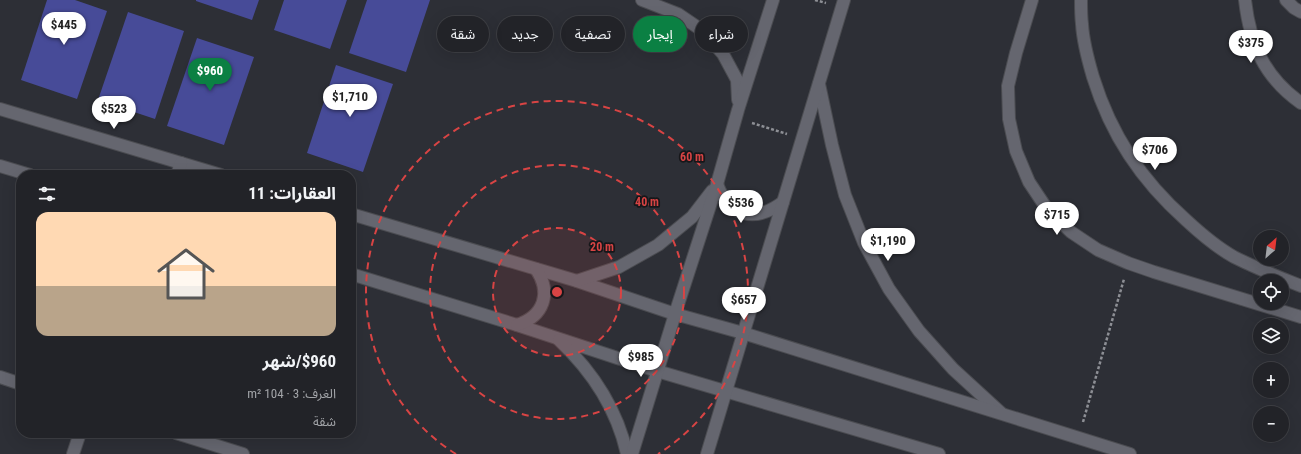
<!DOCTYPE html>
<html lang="ar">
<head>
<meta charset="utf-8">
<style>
	:root { --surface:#222328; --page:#2e2f34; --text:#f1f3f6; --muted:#a2a4a8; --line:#3f4045; --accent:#0b8043 }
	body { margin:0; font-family:"Roboto Condensed","Noto Sans Arabic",sans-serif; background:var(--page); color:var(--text); direction:rtl; height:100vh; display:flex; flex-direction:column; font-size:15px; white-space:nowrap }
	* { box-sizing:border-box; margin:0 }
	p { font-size:13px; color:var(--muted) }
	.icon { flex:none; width:22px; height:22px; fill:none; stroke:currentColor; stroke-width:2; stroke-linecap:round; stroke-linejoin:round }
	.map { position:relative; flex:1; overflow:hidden; direction:ltr }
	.sheet { position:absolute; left:16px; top:170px; width:340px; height:268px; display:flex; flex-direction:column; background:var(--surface); border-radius:16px; box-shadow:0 4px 16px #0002,0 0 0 1px var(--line); direction:rtl }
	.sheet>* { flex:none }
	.hud { position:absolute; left:368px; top:16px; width:380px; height:36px; direction:rtl; display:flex; gap:8px }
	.needle { width:26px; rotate:28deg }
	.controls { position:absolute; left:1253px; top:230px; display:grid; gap:8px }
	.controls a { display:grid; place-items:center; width:36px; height:36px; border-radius:50%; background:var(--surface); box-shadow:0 4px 16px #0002,0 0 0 1px var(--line); font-size:20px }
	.price { position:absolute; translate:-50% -34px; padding:0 9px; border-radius:14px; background:#fff; color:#222; font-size:13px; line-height:26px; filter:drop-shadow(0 1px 2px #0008) }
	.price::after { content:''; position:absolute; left:50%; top:24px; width:12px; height:9px; margin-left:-6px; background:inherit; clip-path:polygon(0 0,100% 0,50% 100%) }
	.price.active { background:var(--accent); color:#fff }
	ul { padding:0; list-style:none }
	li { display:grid; align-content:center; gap:8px; height:212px; padding:0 20px }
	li+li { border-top:1px solid var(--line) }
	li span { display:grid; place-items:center; height:124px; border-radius:12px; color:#555 }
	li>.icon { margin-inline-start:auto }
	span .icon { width:72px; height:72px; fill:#fffc; stroke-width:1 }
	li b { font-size:17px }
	h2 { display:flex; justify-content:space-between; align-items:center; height:48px; padding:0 20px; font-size:17px }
	.chip { padding:0 14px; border-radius:18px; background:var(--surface); box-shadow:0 4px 16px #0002,0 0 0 1px var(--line); font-size:14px; line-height:36px }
	.chip.active { background:var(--accent); color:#fff }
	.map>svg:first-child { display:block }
</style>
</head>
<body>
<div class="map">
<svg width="1301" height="454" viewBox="0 0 1301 454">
	<rect width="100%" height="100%" fill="#2d2f36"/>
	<!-- building -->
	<g fill="#474b98">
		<polygon points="47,0 75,0 107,11 77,99 21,80"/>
		<polygon points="196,0 259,0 252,20 196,1"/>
		<polygon points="284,0 347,0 330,49 274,30"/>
		<polygon points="367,0 430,0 406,72 349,53"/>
		<polygon points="128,12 184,31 155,119 98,100"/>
		<polygon points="197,38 254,57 224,145 167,126"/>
		<polygon points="336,65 393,84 363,172 307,153"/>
	</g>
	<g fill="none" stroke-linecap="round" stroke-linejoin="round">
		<!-- minor casing -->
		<g stroke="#4b4c51" stroke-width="14">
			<g id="minor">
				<polyline points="642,0 678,14 703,31 723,54 737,80 738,100"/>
				<polyline points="1032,0 1016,53 1008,86 1009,119 1016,151 1029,182 1047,209 1071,232 1098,250 1128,263 1154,272 1301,317"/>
				<path d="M1081 0C1081 8 1081 16 1082 24 1083 42 1088 60 1093 77 1111 135 1141 180 1186 220 1200 233 1218 248 1234 257 1256 268 1278 277 1301 286"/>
				<path d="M1245 0C1250 44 1264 77 1301 103"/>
				<polyline points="1286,0 1294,8 1301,12"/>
				<polyline points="819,84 832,145 845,195 864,243 889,289 919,331 953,369 1001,413"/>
				<polyline points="0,109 221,175"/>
				<polyline points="0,166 30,175"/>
				<polyline points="177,175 181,163"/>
				<path d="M717 184C729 217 755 223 783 202"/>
				<polyline points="351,214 577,281 675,314 743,333 1130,454"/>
				<polyline points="351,274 517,325 657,371 939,454"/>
				<polyline points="577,281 619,267 658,245 692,217 712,191"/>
				<path d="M517 325C544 316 552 293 536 269"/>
				<path d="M559 340C593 372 617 409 627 454"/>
				<polyline points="0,377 21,384"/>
				<polyline points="176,433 243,454"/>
				<polyline points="73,454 80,433"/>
				<polyline points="632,454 675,314 717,184 738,110 773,0"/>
				<polyline points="707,454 844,0"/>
			</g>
		</g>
		<!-- path -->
		<g stroke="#8d8f95" stroke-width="2.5" stroke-dasharray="3 2" stroke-linecap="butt">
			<polyline points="815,0 826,3"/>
			<polyline points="752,123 787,134"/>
			<polyline points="1083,422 1124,279"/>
		</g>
		<!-- minor -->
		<use href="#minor" stroke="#65666f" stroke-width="12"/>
	</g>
	<!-- distance rings -->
	<circle cx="557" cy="292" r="64" fill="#d84444" fill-opacity=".12"/>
	<g fill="none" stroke="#d84444" stroke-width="2" stroke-dasharray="7 5">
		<circle cx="557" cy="292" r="64"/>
		<circle cx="557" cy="292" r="127"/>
		<path d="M456 454A191 191 0 1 1 658 454"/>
	</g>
	<circle cx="557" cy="292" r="6" fill="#d84444" stroke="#16171a" stroke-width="2"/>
	<g font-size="12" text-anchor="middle" font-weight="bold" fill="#d84444" stroke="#16171a" stroke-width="3.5" stroke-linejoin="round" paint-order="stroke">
		<text x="692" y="161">60 m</text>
		<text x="647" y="206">40 m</text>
		<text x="602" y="251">20 m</text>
	</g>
</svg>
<div class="controls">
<a><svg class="needle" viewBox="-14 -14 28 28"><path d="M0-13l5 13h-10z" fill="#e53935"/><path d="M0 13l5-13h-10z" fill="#a2a4a8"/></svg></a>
<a><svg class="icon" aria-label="locate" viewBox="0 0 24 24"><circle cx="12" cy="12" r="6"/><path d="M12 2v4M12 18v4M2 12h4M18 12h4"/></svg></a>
<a><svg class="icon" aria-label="layers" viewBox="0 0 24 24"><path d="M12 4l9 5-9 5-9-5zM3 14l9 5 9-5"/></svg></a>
<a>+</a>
<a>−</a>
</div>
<b class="price" style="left:64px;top:46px">$445</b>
<b class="price" style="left:1251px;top:64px">$375</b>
<b class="price active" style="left:210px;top:92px">$960</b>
<b class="price" style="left:350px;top:118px">$1,710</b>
<b class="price" style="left:114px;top:130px">$523</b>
<b class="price" style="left:1155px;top:171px">$706</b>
<b class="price" style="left:741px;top:224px">$536</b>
<b class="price" style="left:1057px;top:236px">$715</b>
<b class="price" style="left:888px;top:262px">$1,190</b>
<b class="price" style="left:744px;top:321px">$657</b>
<b class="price" style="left:641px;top:378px">$985</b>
<div class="hud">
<a class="chip">شراء</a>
<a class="chip active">إيجار</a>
<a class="chip">تصفية</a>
<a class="chip">جديد</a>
<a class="chip">شقة</a>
</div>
<section class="sheet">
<h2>العقارات: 11<svg class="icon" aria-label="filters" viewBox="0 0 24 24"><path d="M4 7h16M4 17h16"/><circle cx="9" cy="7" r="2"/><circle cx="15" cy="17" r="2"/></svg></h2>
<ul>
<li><span style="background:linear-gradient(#ffd9b3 60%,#b9a48a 0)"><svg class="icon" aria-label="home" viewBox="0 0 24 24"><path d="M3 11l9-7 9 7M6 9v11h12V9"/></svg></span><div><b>$960/شهر</b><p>الغرف: 3 · 104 m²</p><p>شقة</p></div></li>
</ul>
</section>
</div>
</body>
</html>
